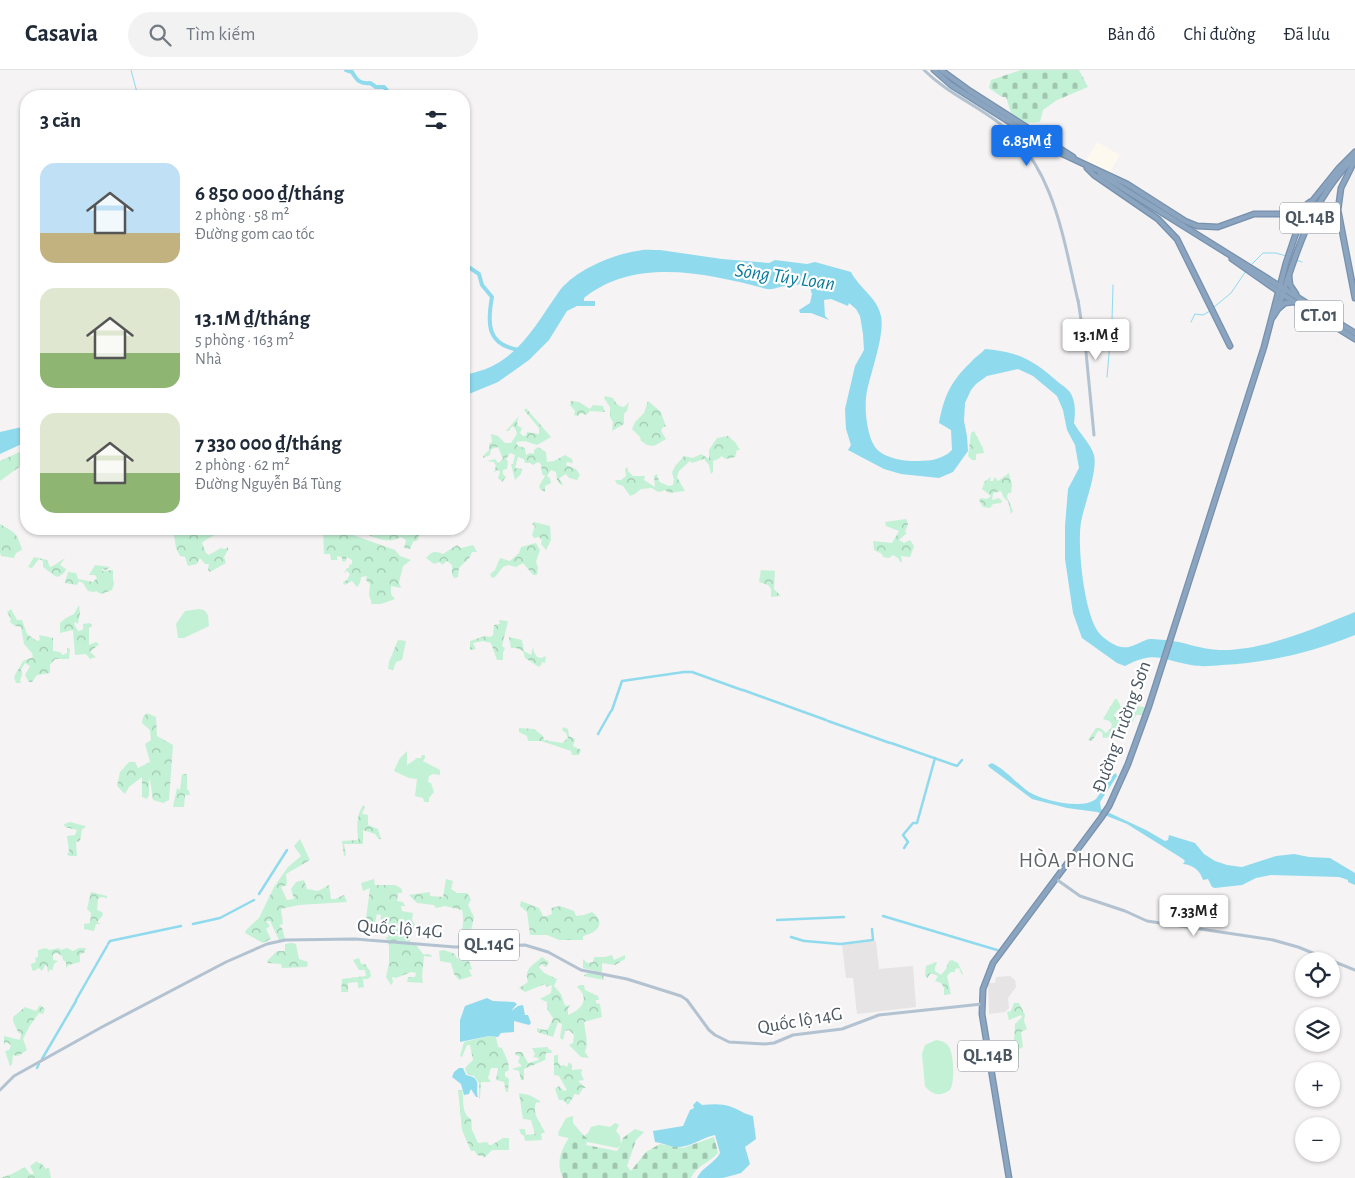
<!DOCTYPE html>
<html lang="vi">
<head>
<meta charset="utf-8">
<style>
	:root { --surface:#fff; --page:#f2f2f3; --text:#1f2937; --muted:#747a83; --line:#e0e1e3; --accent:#1a73e8 }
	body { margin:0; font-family:"Alegreya Sans",sans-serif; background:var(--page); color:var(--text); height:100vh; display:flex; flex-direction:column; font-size:19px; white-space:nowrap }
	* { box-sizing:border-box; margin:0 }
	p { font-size:16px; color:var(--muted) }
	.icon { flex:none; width:28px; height:28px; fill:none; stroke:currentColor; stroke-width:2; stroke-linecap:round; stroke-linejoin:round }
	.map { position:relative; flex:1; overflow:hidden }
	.sheet { position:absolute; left:20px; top:20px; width:450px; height:445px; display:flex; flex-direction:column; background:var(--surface); border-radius:20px; box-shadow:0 1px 4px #0004 }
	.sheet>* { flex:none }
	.controls { position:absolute; left:1295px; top:882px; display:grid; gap:10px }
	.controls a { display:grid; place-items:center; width:45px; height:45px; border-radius:50%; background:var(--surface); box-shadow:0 1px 4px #0004; font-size:25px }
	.price { position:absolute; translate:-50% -42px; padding:0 11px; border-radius:5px; background:#fff; color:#222; font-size:16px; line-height:32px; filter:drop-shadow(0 1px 2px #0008) }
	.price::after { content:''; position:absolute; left:50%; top:30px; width:15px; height:11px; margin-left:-8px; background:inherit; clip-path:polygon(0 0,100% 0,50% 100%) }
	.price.selected { background:var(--accent); color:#fff }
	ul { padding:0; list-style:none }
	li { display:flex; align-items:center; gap:15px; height:125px; padding:0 20px }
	li span { display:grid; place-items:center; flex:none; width:140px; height:100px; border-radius:15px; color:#555 }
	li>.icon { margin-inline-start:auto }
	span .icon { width:60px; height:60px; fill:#fffc; stroke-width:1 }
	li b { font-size:21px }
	h2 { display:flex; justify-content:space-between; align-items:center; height:60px; padding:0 20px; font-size:21px }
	header { display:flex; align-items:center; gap:30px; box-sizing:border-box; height:70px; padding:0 25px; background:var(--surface); border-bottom:1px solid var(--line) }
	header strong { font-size:24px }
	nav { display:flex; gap:28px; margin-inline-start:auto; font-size:18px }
	.search { width:350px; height:45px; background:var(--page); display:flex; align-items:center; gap:12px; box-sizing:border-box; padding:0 18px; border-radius:28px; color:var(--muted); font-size:19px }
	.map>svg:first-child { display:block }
</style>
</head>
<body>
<header>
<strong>Casavia</strong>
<div class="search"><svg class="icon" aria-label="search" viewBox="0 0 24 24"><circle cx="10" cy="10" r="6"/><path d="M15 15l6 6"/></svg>Tìm kiếm</div>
<nav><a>Bản đồ</a><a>Chỉ đường</a><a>Đã lưu</a></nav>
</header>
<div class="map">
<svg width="1355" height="1108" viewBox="0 0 1355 1108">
	<defs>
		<pattern id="forest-crowns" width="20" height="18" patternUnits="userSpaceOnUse" patternTransform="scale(1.25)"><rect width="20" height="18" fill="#c3f1d5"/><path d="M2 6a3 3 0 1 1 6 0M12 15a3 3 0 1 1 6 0" fill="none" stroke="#a0c6b0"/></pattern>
		<pattern id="cemetery-stones" width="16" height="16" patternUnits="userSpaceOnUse" patternTransform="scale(1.25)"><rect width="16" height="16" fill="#c3f1d5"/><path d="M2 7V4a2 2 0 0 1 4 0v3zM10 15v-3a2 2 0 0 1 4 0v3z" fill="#a0c6b0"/></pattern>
	</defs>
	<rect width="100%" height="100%" fill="#f5f3f3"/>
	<!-- commercial -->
	<polygon fill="#fdf9ef" points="1097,72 1120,85 1109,104 1086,90"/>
	<!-- education -->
	<g fill="#e6e4e5">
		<polygon points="876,871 879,899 913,896 916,937 857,944 853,908 846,908 842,875"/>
		<polygon points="1010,906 1015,910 1016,917 1008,928 1009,938 1005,942 989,944 988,913 995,913 996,907"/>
	</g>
	<!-- grass -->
	<g fill="#c3f1d5">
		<polygon points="199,539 204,540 208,545 209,556 184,568 178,568 176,554 185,541"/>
		<polygon points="407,681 407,695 416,689 415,688 421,688 422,685 425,685 425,688 423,691 440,700 440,705 433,704 429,706 428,712 431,713 434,722 429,728 429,732 424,732 423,728 415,726 417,709 409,708 394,701 400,688"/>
		<path d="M936 970C941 971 946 972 949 977 954 985 955 1013 950 1020 940 1027 932 1025 925 1016L922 984 925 975Z"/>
		<polygon points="573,1046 573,1053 584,1066 588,1063 591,1057 599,1055 610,1057 615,1053 619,1055 616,1061 620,1066 621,1075 617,1078 559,1066 558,1063 566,1048"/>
	</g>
	<!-- forest -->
	<g fill="url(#forest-crowns)">
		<path d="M605 326 613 328C616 333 617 336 624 337L629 332 627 341 624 344V354L612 361 613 352 610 347V337L604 328Z"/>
		<polygon points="571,331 579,332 590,339 593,335 603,336 605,342 590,341 586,345 581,343 578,346 574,345 575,341 570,335"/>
		<polygon points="648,331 661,342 666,357 663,357 661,361 666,369 654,376 647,375 641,371 640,367 632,359 635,352 644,343"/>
		<polygon points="526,338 551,367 537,375 525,371 516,372 518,376 525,378 526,385 530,383 534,384 534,380 538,377 546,382 547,392 554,391 565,385 572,389 573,393 567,392 566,395 576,399 580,405 577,410 569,408 566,404 561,407 559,409 563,414 561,415 557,410 556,402 551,400 547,406 550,408 551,413 545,416 545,422 540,419 539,416 545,406 542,404 541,394 538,392 533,395 530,393 525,393 524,389 518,387 515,398 522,399 521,404 515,410 511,394 513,394 515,385 510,383 506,389 508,392 507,399 503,400 503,404 506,407 502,412 498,408 500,402 498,400 494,402 496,396 494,392 487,391 495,389 498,393 503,389 498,377 491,379 490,385 483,388 483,386 489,380 489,374 492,372 491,364 498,366 505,373 511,373 517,364 515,358 512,356 509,361 506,361 519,346 517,352 518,356 522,358 520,363 523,366 526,366 527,362 539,364 539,358 524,340"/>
		<polygon points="974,361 983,378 984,383 976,384 976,390 972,390 968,386 971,363"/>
		<path d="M728 366 735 372 740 380H737L735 387 726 389 721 386 720 388 713 391V402L711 404 709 395 704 389 692 393 690 391 679 401 677 407 685 421 669 423 665 420C659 423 657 422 652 418L641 419 635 424 630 426 623 416 617 414 615 410H621L626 406 625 399 628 397V401L633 406H645L644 410 655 417 654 406 657 404 659 412 669 416 673 415 674 409 672 403 675 396 684 386 693 388 701 384 709 389V380L717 368Z"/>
		<polygon points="26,379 26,392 0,411 0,391"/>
		<polygon points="1009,403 1012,415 1011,423 1008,423 1007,427 1013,441 1011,444 1008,431 1004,428 1001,421 993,423 992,430 999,428 1002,431 1001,433 993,434 990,438 983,437 979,430 981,428 987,429 991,426 982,419 985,411 991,407 990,411 993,411 995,407 998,411"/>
		<polygon points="906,449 908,454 905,462 907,463 899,470 904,473 910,470 914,476 910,487 901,486 902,492 900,492 898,488 893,485 889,488 883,487 882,484 874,480 873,471 892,473 899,461 886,456 885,452"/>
		<polygon points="534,452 550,456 551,470 546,480 541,474 542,470 539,467 534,468 532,465 535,456 532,454"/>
		<path d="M0 454C15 463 17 462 22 480L16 483 14 488 1 486 0 482Z"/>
		<path d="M173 459H220V462C214 466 207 468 202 473L206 483 209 485 221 478 225 479 228 477V480L224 487 226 493 210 502 208 500 209 494H205L200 488 197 494 188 496 185 487 180 486 176 478Z"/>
		<polygon points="323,459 336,459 395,480 400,486 411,490 403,496 399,512 401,518 391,516 391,524 395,529 381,534 372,534 369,525 370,514 366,510 367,506 361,507 360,513 357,517 352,511 344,515 343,512 347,510 350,504 347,501 344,503 347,498 349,498 349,495 352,494 352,490 347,487 345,492 342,491 342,487 337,486 337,490 331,490 330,484 324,484"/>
		<path d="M362 459H387L389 460H397L406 466 409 459H420L418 470 413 472 410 479 404 478 406 470 401 467C387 475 373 467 360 461Z"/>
		<polygon points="536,473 540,480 536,492 538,497 537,505 533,505 523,493 516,497 508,495 503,497 495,507 492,508 490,504 495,500 500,488 510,491 519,483 521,477"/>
		<path d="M457 475 461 478 473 475 477 482H472L470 487 459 498 458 507 454 508 452 504V495L447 491 442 495 440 492 434 494 426 488C432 481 435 481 443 484Z"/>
		<polygon points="34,487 47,490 50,497 53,496 65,488 60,495 66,499 64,503 58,507 55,506 43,497 43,491 39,489 32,498 28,497"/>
		<polygon points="95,495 110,497 106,500 102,499 102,501 113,500 113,509 114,514 112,520 101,524 96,521 94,522 88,521 83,513 79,511 77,515 65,513 68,502 76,503 78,509 93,512 97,508 95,505 89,505"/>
		<polygon points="761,500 775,501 774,519 781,526 771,527 771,519 768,515 759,512"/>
		<polygon points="79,535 80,543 78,554 75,552 74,554 78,561 83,560 83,554 90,553 92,555 89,558 89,575 96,572 99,574 90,582 96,587 90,589 86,584 75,585 73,560 60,563 60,553 66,548 74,544"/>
		<polygon points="11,539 17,550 22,550 27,564 37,571 40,570 39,565 53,568 53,581 60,582 63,585 67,583 67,578 70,579 69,589 55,589 50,595 50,603 37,605 32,612 29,612 25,605 30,596 25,593 21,600 22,605 20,610 21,613 16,613 14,607 23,591 33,587 32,583 24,574 21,557 15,556 10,552 11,549 7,542"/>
		<polygon points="499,550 508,551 502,576 505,578 503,583 503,590 497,590 491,573 483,571 473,573 476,579 470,580 470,571 485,566 490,567 493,565 494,555 500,554"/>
		<polygon points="509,567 522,570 524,581 531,585 533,577 534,582 537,587 541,588 546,586 545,593 541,592 542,594 539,597 525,588 523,581 516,578 511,578"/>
		<polygon points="398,570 406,571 402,590 396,592 393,600 388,599 389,592"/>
		<polygon points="1115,629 1117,629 1121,637 1114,645 1117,650 1127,641 1132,645 1133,642 1131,633 1134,633 1136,636 1144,637 1146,640 1142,645 1136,645 1132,653 1122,652 1120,661 1114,667 1103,668 1102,662 1098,661 1092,671 1088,670 1096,658 1100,658 1106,663 1111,658 1112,654 1109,651 1103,649"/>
		<polygon points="147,643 156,647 157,666 173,675 169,730 163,733 153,730 150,709 149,711 149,725 147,729 142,727 142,707 129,717 125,724 117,716 120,702 129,692 135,692 138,698 150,692 145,674 151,670 150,660 142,653 143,647"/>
		<polygon points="563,657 568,659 569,666 575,669 573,676 581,680 579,685 572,685 571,681 541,671 528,671 527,666 519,662 519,658 534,659 543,666 544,670 562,673 568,668 566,663 562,660"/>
		<polygon points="182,704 187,704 187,719 189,721 190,725 185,725 184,737 173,737 177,718 180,720"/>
		<path d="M363 735 365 737 362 744 368 745V755L378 759 381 769H379L375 764 363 760V774H344L346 785 344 786 342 771 358 770C357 757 356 746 363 735Z"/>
		<polygon points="70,752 85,756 85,758 82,759 80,771 76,772 77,786 70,786 67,785 69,781 67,766 75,765 77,760 65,757 64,754"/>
		<polygon points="300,769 310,790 286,804 287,815 281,817 287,830 294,829 291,819 296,812 304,810 307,819 318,821 329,815 331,829 335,829 344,825 347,832 299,835 281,839 283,854 279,855 282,858 285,869 279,870 270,851 266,851 270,856 266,859 271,869 263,873 245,863 246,860 259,848 274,817 288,797 301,786 294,776"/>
		<polygon points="374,809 375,815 395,815 402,819 402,823 398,823 397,831 403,832 405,836 401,836 402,841 413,843 412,850 415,854 413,859 410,861 411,863 410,872 417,876 423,884 432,885 431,887 424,886 422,907 423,913 407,912 408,907 415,907 416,903 411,902 396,908 392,907 393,912 391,915 386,907 389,893 389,876 386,867 388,867 388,855 380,855 381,845 377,844 374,858 365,857 370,818 363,821 361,813"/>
		<path d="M446 809 453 811 451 819 457 823H467L471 829 468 835 474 847 468 874H460C461 862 465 852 462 840L445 836 436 838 434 835 417 833 409 825 430 822V826L443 827Z"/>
		<polygon points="91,822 107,826 107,828 101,827 98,829 97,840 102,842 103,845 97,852 101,854 96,854 94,861 84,859 84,854 90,853 91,843 87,839"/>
		<path d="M521 831 539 838 543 846H547L552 844 551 838 560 836 574 841 576 846 584 845 592 842C607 853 597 863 583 866V870H559L547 865H530L527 842 520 836Z"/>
		<polygon points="293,873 296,874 299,889 308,892 307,897 282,898 281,894 268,893 267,891 277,881 285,881 285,874"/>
		<polygon points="46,878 49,880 59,878 61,880 67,878 73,881 79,878 86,878 84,883 80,884 80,892 69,895 66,898 66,892 63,890 62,886 57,883 53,884 53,890 58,891 54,894 52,901 50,899 48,903 47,896 45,895 42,901 39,898 34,901 32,900 31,894 36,892 35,888 38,887 38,880"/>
		<polygon points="444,880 455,884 456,887 461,891 469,891 472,899 469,900 472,906 459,910 454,904 451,893 440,891 439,881"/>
		<polygon points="612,885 614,890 625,885 625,889 615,895 602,893 602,905 604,906 604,910 584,906 585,904 596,901 583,898 583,889 587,893 593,892 594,887 605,887"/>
		<path d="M542 887 549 892 546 897 541 894 539 897 544 903 557 909 554 916 561 924 565 936 571 935 568 938V945C581 940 591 929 577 917L580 915H584L585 920 598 926 599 930H596V933L600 934 602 947 584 952C585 962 589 972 585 982L589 988 581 987 569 975 573 973 574 965 569 960 565 961 563 970 560 968 562 954 558 952 553 967 537 962V958L545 960 548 959 553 948 547 939V932L540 929 551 923 552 915 547 917 545 914 525 922 519 918 528 912C523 898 534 895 542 887Z"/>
		<polygon points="359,888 361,894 365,894 370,901 371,906 368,909 363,909 364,917 358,918 358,913 356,912 348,913 348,922 341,922 342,909 366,906 365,900 359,900 353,890"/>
		<polygon points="952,890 958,893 963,904 962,905 959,898 955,899 955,902 951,902 947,906 951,924 944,925 944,918 941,913 935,911 938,906 931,903 927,908 925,906 926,896 936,892 937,893 935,897 935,901 941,905 946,899 949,891"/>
		<polygon points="1014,933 1019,933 1025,945 1024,951 1027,959 1021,962 1023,977 1019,979 1019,989 1013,990 1015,954 1022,947 1021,945 1009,950 1007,942 1011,941"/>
		<polygon points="40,935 45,939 43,944 39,943 29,957 23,969 27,980 18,986 13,985 12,994 10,996 5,981 9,980 11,975 6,972 4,975 4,966 20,970 21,964 18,962 13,951 13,947 25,937 36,941"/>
		<polygon points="489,966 496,967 498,977 502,978 508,992 509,1000 505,1002 505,1006 509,1009 508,1022 506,1022 504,1012 496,1010 498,998 491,998 488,1008 491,1012 481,1012 480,1029 479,1029 479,1013 474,1006 467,1004 465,998 473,990 470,975 467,975 462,987 460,986 464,972"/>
		<polygon points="548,977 548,979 551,980 552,983 546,983 545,990 524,999 524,1010 521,1010 519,1001 512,999 522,996 518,992 520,987 515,984 516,982 522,982 528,993 539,990 538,988 533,987 535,984 532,978"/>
		<polygon points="556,985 558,985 558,991 560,996 564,995 567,997 569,992 572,995 572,1000 582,999 581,1004 584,1010 578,1011 586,1018 583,1018 579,1025 574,1024 574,1026 568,1035 563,1030 559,1030 555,1019 559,1016 564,1021 567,1020 559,1006 554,1005 554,986"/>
		<path d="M458 1020H462C465 1030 460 1042 471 1049L472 1060 478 1073 487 1072 490 1076 503 1068H509V1080H492L485 1087 477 1085 475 1081H471L462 1060Z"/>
		<path d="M519 1023 529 1025 540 1031 539 1033 536 1032C532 1044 539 1051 545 1062L541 1064 542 1070 525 1071 524 1066 521 1064 519 1059H525L526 1065 535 1064 531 1050 523 1049Z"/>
		<polygon points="37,1091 38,1093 41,1093 46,1099 49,1098 51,1108 0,1108 12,1104 25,1097 30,1104 34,1104 30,1096"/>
	</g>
	<!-- cemetery -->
	<g fill="url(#cemetery-stones)">
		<polygon points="1021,0 1079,0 1088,17 1057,30 1043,40 1040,52 1023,53 1012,46 1006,27 1002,27 989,18 991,10"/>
		<path d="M575 1059 588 1069 586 1075 617 1081 620 1076 623 1068 635 1059 644 1062 636 1070 627 1096 631 1101 646 1082 660 1074 683 1078 714 1067 718 1083C709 1093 697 1095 691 1108H563C554 1090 564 1074 575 1059Z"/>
	</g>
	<!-- water -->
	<g fill="#90daee">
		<path d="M660 180 722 189 769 193 775 190 807 194 815 192 851 202C859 218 877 227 881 246 885 264 871 302 867 321 864 335 866 364 875 377 882 387 901 391 913 391 927 391 941 391 952 380L951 360 939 353C944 326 951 311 971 292 975 287 981 284 985 279 1019 282 1033 290 1058 312 1063 316 1070 320 1072 326 1076 335 1075 344 1074 353 1079 363 1091 374 1094 385 1098 401 1084 435 1081 452 1077 476 1084 544 1099 563 1103 568 1111 573 1117 576 1130 580 1135 574 1146 570 1151 568 1159 570 1165 570 1183 571 1201 580 1220 580 1264 581 1315 558 1355 542V565C1313 582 1268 593 1222 595 1212 596 1201 597 1191 595 1161 590 1156 580 1125 596L1117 593 1082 568 1073 543 1065 489V456L1068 419 1079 398 1075 375 1067 360 1063 340 1057 326 1033 306 1018 299 987 306 976 314 971 320 965 333 964 351 967 366 968 381 953 402 939 408 901 404 884 399 848 380 851 375 846 359 845 339 855 296 864 280 863 264 860 246 856 239 849 233 848 236 831 229 824 230 825 246 829 250 811 243H800L799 240 810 233 812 224 809 215C802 214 793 215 786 216 780 216 774 220 767 219 710 204 636 186 584 228V231H595V236H577L567 241 549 270 529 290 498 312 464 326V306C474 302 487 300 496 294 525 278 540 248 558 223 573 201 611 185 637 181 644 179 653 180 660 180Z"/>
		<polygon points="26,356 26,372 0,384 0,362"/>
		<path d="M992 693C1006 700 1016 713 1029 722 1044 731 1082 740 1096 729L1113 705 1116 703 1117 706 1100 732 1101 739 1146 760 1165 771 1168 770 1169 765 1195 773 1204 784 1215 791 1227 795 1242 797 1276 786 1294 784 1309 787 1330 788 1355 803V815L1348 812V810L1339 807 1271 805 1256 808 1242 815 1215 818 1212 817 1208 809 1203 810C1200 801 1194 795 1183 794L1185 791 1183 789 1127 754 1097 742 1067 738 1032 729 989 697 988 695Z"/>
		<polygon points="487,928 493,931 514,932 517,934 511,941 518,936 523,935 525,945 528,945 531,953 529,955 514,951 514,962 501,963 498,967 489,966 460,972 460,950 465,936"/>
		<path d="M459 998H463L466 1005C483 1008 475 1017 478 1027H476L471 1019 469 1024 464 1025 461 1014 452 1007 454 1002Z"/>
		<path d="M697 1031 702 1035C712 1034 724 1033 734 1038 741 1041 745 1044 753 1046L756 1069 745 1077 750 1094 741 1103 723 1108H697C702 1097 715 1093 720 1083L715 1065C701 1068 690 1078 675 1077 669 1076 662 1073 655 1072L653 1061 683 1056 690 1040 694 1038 693 1035Z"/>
	</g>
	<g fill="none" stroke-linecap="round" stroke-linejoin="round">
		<!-- stream -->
		<g stroke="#90daee" stroke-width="1">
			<polyline points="131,0 138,26"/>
			<polyline points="1296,190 1302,192"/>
			<polyline points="1250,196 1263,183 1276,183 1286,186"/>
			<polyline points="1213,238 1231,223 1246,201"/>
			<polyline points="1191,252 1195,244 1203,245 1210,241"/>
			<polyline points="1107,307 1112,251 1113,215"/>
		</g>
		<!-- canal -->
		<g stroke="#90daee" stroke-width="2.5">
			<polyline points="743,620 826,650"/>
			<polyline points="612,640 622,611 684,602 692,602 742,620"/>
			<polyline points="828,651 890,673"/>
			<polyline points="598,664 611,641"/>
			<polyline points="891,673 957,696 962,690"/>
			<polyline points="904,778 908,772 903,765 913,753 917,753 935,688"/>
			<polyline points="259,824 287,780"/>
			<polyline points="883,846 997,880"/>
			<polyline points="777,850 844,847"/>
			<polyline points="193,854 220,848 254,830"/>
			<polyline points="791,867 804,871"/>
			<polyline points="805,871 840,874"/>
			<polyline points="108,874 110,871 181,856"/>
			<polyline points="841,874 873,870 872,859"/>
			<polyline points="76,930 107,876"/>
			<polyline points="42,989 76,931"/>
			<polyline points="37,998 39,994"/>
		</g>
		<!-- river -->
		<g stroke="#90daee" stroke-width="4">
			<path d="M346 0 352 2C357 10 359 14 370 13L376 17H384L391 25 403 26 409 22 416 26"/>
			<path d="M464 192V194L479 204 482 215 492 227C487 254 487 275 519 280"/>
		</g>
		<!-- highway casing -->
		<g stroke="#7690ad" stroke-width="7">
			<g id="highway">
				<polyline points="934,0 951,15 1054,80 1127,114 1185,151 1197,156 1218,157 1254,144 1287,144 1299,140 1310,132"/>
				<polyline points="941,0 970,21 1073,87"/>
				<polyline points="1354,92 1341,118 1338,140 1355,228"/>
				<polyline points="1087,98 1094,105 1158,149 1177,169 1230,276"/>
				<polyline points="1100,104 1355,263"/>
				<polyline points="1232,189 1282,224 1355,269"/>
				<polyline points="1289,206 1290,215 1296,224"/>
				<polyline points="1279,238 1285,233 1294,232"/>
				<path d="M1273 247 1278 239C1295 184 1312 128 1355 87"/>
				<polyline points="1009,1108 982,944 983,919 993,893 1101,748 1109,736 1128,694 1149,636 1264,277 1286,193 1295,166 1310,134 1339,98 1355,82"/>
			</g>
		</g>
		<!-- major -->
		<g stroke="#b3c2d1" stroke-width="3">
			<path d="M924 0C946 22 974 34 999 53 1054 95 1063 168 1078 231"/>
			<polyline points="1078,230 1086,282 1094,365"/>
			<polyline points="1056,809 1080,826 1125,841 1147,851 1273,870 1298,877 1355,900"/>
			<polyline points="0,1020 14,1006 102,957 226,892 267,874 285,870 355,869 455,877 525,875 548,882 581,900 627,909 681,926 687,930 709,960 715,965 729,972 765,974 774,973 793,965 842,959 879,945 982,934"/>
		</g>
		<!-- highway -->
		<use href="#highway" stroke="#8ba5c1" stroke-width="4.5"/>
	</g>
	<g text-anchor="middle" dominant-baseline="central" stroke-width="4.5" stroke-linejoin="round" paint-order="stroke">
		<!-- shield labels -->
		<g fill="#fff" stroke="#808990" stroke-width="1">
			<rect x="1280" y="132.5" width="60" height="31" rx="4"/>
			<rect x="1295" y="230.5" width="48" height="31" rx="4"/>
			<rect x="459" y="859.5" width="60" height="31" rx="4"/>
			<rect x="958" y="970.5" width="60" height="31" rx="4"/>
		</g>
		<g font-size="18" font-weight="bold" fill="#4a5661">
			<text x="1310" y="148">QL.14B</text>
			<text x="1319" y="246">CT.01</text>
			<text x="489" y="875">QL.14G</text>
			<text x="988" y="986">QL.14B</text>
		</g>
		<!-- street labels -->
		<g font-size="19" fill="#4a5661" stroke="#fff">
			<text transform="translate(1122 657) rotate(-70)">Đường Trường Sơn</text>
			<text transform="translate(400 859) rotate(4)">Quốc lộ 14G</text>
			<text transform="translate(800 951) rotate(-10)">Quốc lộ 14G</text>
		</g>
		<!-- water labels -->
		<g font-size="20" font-style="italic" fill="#0c7c9b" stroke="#fff">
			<text transform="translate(785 207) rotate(8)">Sông Túy Loan</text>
		</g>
		<!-- quarter labels -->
		<g font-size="21" letter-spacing="1" fill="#5f6368" stroke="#fff">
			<text x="1077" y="790">HÒA PHONG</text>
		</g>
	</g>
</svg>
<div class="controls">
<a><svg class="icon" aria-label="locate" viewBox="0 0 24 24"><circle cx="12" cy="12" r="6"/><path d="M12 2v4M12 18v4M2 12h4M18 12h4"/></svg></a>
<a><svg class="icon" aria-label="layers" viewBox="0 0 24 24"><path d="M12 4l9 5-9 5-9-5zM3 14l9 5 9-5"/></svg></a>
<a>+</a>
<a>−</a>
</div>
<b class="price selected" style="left:1027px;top:97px">6.85M ₫</b>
<b class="price" style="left:1096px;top:291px">13.1M ₫</b>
<b class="price" style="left:1194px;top:867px">7.33M ₫</b>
<section class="sheet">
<h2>3 căn<svg class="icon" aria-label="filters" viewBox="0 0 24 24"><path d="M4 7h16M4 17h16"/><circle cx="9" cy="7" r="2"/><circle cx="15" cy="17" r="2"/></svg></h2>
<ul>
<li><span style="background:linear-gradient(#bfe0f5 70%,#c2b280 0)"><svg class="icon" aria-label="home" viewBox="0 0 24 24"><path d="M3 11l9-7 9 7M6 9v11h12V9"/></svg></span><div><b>6 850 000 ₫/tháng</b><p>2 phòng · 58 m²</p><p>Đường gom cao tốc</p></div></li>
<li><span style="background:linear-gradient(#dfe7d0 65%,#8fb573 0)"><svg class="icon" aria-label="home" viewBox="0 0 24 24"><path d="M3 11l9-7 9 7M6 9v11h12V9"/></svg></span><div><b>13.1M ₫/tháng</b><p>5 phòng · 163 m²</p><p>Nhà</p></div></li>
<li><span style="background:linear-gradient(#dfe7d0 60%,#8fb573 0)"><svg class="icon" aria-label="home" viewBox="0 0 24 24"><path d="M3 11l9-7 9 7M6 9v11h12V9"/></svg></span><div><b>7 330 000 ₫/tháng</b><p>2 phòng · 62 m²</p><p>Đường Nguyễn Bá Tùng</p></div></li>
</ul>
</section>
</div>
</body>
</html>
